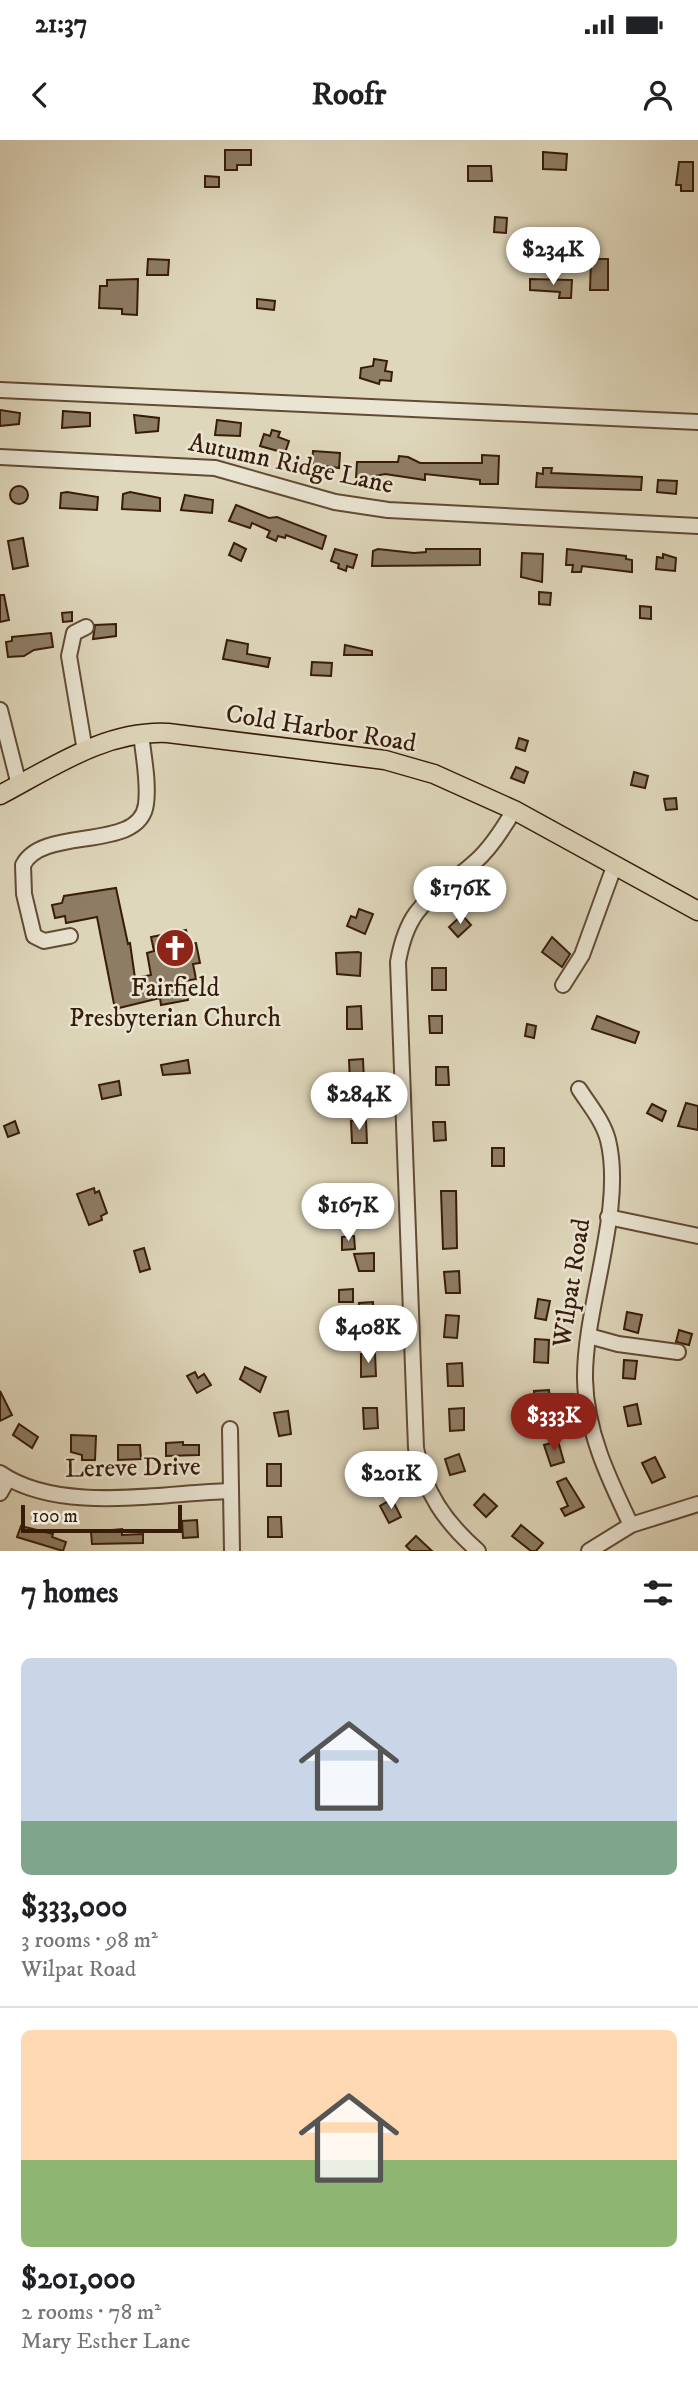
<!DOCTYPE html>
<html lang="en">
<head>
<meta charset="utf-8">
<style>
	:root { --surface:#fff; --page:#f2f2f2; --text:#202124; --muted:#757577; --line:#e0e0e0; --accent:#8f2418 }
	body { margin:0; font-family:"IM FELL DW Pica",serif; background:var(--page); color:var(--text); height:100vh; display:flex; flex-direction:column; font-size:26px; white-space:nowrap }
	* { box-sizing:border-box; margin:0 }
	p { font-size:23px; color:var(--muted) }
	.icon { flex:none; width:38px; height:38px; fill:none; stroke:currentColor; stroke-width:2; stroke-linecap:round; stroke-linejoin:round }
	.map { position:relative; height:1411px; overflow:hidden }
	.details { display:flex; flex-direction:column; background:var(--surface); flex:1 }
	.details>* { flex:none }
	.scale { position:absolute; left:21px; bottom:18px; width:161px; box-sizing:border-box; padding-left:7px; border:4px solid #371c08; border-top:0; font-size:19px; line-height:24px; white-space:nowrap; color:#371c08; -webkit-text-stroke:5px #eae5d3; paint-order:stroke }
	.price { position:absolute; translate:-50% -60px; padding:0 16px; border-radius:24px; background:#fff; color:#222; font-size:23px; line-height:46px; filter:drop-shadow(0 2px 4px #0008) }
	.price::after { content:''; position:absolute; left:50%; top:42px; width:21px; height:16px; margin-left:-10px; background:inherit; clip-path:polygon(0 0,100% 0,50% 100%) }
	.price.active { background:var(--accent); color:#fff }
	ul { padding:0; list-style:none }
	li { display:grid; align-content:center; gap:14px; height:371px; padding:0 21px }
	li+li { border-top:2px solid var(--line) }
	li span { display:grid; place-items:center; height:217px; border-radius:10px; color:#555 }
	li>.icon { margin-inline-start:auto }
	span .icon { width:126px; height:126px; fill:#fffc; stroke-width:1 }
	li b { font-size:30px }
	h2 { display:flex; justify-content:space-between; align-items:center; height:84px; padding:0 21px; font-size:30px }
	.status { display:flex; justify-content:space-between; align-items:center; height:49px; padding:0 35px; background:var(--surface); direction:ltr }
	.status svg { height:19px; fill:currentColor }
	header { display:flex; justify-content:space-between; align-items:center; height:91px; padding:0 21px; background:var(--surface); font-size:32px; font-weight:800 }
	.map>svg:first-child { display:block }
</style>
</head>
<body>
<div class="status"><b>21:37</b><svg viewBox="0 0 49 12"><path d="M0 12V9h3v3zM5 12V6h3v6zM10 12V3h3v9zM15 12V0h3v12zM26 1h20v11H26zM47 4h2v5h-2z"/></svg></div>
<header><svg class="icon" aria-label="back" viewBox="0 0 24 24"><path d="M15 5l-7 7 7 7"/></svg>Roofr<svg class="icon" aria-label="person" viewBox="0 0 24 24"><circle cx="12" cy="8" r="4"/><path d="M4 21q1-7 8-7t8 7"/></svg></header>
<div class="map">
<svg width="698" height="1411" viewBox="0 0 698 1411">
	<rect width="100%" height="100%" fill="#dfd7bb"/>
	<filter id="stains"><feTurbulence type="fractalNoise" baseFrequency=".00286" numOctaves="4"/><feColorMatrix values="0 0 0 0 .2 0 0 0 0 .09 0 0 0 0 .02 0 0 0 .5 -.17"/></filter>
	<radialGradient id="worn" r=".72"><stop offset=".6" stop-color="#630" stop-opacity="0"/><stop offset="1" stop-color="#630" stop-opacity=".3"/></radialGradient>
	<!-- building -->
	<g fill="#8e7d65" stroke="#371c08" stroke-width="2">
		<polygon points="225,10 251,10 251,25 237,25 237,30 225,30"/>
		<polygon points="543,12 567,14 566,30 543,29"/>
		<polygon points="679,22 693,22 693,51 681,51 681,45 676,45"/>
		<polygon points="468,26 491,26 492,41 468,41"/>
		<polygon points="205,36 219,37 219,47 205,47"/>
		<polygon points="495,77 507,78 506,93 494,92"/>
		<polygon points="563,102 570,111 560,121 552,112"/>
		<polygon points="148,119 169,120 168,135 147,135"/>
		<polygon points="591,119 608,119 608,150 590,150"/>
		<polygon points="138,139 137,175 122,174 122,169 99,168 100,146 107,146 107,140"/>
		<polygon points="530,139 572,140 571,158 559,158 560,152 530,150"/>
		<polygon points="257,159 275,161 274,170 257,168"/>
		<polygon points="374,219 387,221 385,231 392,232 391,241 380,240 379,244 360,238 361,228 373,226"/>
		<polygon points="0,270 20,273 19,284 0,286"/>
		<polygon points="63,271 90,273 90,286 62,288"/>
		<polygon points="134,275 159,278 158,291 136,293"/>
		<polygon points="217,280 241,283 240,296 215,295"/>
		<polygon points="272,290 280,292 278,297 289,301 285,313 260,306 264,294 270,296"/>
		<polygon points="313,311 340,313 339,328 312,324"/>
		<polygon points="482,315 499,316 498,344 480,344 480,340 425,334 425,340 385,334 375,336 375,338 356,338 357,322 398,322 399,316 408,317 420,323 482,323"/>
		<polygon points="543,328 552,328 551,333 642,337 641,350 536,347 537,333 543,334"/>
		<polygon points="658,340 677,341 676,354 657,352"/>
		<circle cx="19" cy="355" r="9"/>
		<polygon points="67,352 98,357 97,370 60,368 61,353"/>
		<polygon points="130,352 160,358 160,371 122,369 123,354"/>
		<polygon points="185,355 213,360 212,373 181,370"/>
		<polygon points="236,365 269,378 277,377 326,396 322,409 286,395 285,398 278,396 276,401 267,397 270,391 252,383 250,388 229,381"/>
		<polygon points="23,398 28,426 13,429 8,401"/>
		<polygon points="234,403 246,409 241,421 229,415"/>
		<polygon points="335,409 357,415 353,428 347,426 346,431 338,428 339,424 331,421"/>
		<polygon points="378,409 414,413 426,412 426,409 480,409 480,425 372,426 373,411"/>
		<polygon points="567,409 626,416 626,419 632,420 632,432 582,426 581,432 572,432 573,425 566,425"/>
		<polygon points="522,413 543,414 542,442 521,437"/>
		<polygon points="663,414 676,418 675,431 656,429 657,417 663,418"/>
		<polygon points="539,452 551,453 550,465 539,464"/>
		<polygon points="0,455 4,455 9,480 0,482"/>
		<polygon points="640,466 651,467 651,479 640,478"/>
		<polygon points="72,472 72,481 63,482 62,473"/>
		<polygon points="116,484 116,496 93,499 95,485"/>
		<polygon points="51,493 53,507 34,510 24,516 8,517 6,502 12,501 12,497"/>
		<polygon points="227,500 248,504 247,514 270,518 268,527 223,519"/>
		<polygon points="345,505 372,511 372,515 344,515"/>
		<polygon points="312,522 332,523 331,536 311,535"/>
		<polygon points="519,598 528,601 525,611 516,608"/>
		<polygon points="516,627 528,632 524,643 511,638"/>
		<polygon points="634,632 648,636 645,648 631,645"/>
		<polygon points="676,658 677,669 666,670 664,659"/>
		<polygon points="116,748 128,804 130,803 135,838 151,835 147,813 154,811 151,797 186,790 189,804 196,803 200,823 193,824 196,839 185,841 188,860 161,865 160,858 115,869 97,777 66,783 65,776 55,778 52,765 62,763 64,756"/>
		<polygon points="359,769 373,774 365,794 347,786 351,776 356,778"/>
		<polygon points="462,775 471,785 458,797 449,787"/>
		<polygon points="552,797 570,814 562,827 542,812"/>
		<polygon points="358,812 361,813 360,836 337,834 336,813"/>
		<rect x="432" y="828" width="14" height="22"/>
		<polygon points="361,866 362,889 347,889 347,867"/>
		<polygon points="429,876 442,876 442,893 430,893"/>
		<polygon points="597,876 639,892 635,903 592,889"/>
		<polygon points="527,884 536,886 534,898 525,896"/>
		<polygon points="363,919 364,942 350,942 349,920"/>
		<polygon points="188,920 190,933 163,935 161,925"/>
		<polygon points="436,927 448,927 449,945 436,945"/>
		<polygon points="119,941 121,955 102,959 99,945"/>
		<polygon points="686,963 698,966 698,990 678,986"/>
		<polygon points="652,964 666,971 662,981 647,973"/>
		<polygon points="366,980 367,1003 352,1003 351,981"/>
		<polygon points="15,981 19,993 8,997 4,986"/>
		<polygon points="433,982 445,982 446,1000 434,1001"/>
		<rect x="492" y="1008" width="12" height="18"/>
		<polygon points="94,1048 95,1053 99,1051 107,1073 101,1076 102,1080 89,1085 77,1054"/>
		<polygon points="441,1051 456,1051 457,1108 443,1109"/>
		<polygon points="368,1052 369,1070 356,1070 355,1053"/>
		<polygon points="354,1096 355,1109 342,1110 342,1097"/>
		<polygon points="144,1108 150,1129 140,1132 134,1111"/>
		<polygon points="374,1113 374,1131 359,1131 354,1114"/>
		<polygon points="459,1131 460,1153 446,1153 444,1132"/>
		<polygon points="353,1149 353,1162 339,1162 339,1150"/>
		<polygon points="538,1159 550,1161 546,1180 535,1178"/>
		<polygon points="373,1162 374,1184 360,1185 359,1163"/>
		<polygon points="627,1172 642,1175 638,1193 624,1189"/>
		<polygon points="446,1175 459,1176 457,1198 444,1197"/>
		<polygon points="679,1190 692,1194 689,1205 676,1202"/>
		<polygon points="535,1199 549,1200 548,1223 534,1222"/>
		<polygon points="375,1213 376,1236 361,1237 361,1214"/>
		<polygon points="624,1220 637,1221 635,1239 623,1238"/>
		<polygon points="462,1223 463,1246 448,1246 447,1224"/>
		<polygon points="245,1227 266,1237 260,1252 240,1239"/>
		<polygon points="195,1232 198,1238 204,1234 211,1245 197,1253 187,1236"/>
		<polygon points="549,1250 551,1272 537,1274 534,1251"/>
		<polygon points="0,1251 12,1275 0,1281"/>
		<polygon points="637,1264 641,1284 628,1286 624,1267"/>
		<polygon points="363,1268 377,1268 378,1288 364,1289"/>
		<polygon points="464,1268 464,1290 450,1291 449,1269"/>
		<polygon points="288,1271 291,1294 279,1296 274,1273"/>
		<polygon points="19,1284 38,1297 32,1308 13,1295"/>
		<polygon points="71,1295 96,1296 95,1320 82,1320 82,1315 71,1312"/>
		<polygon points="558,1301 564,1322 551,1326 544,1305"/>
		<polygon points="183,1302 183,1305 199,1305 199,1315 166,1316 166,1303"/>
		<polygon points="118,1305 140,1305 141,1319 118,1320"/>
		<polygon points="459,1314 465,1331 450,1335 445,1319"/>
		<polygon points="380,1317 384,1339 370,1341 366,1319"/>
		<polygon points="655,1317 665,1337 652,1343 642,1323"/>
		<rect x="267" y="1324" width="14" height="22"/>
		<polygon points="566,1338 584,1367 565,1376 561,1369 568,1366 557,1342"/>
		<polygon points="484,1354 497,1366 486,1377 474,1365"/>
		<polygon points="392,1359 401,1377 389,1383 380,1366"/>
		<polygon points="268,1377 281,1377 282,1397 268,1397"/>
		<polygon points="197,1380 198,1397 183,1398 182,1381"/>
		<polygon points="521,1385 543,1403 536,1411 531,1411 512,1396"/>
		<polygon points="21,1386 53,1394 52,1397 66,1402 63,1411 17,1397"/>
		<polygon points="122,1389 122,1395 143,1394 143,1403 92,1404 91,1392"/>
		<polygon points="416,1396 432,1411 411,1411 406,1406"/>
	</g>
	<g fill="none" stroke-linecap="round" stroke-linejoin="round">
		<!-- minor casing -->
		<g stroke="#614b35" stroke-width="18">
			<g id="minor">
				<polyline points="0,250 698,282"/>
				<polyline points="0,317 215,328 335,362 388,370 698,386"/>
				<polyline points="0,570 19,645"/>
				<polyline points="85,611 69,516 74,493 86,487"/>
				<path d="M70 796 44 801 34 796 24 754 23 725C43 685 140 713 146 664 149 641 143 615 141 593"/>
				<polyline points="563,845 582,815 614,727"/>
				<path d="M579 949C590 966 603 981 608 1000 625 1069 584 1167 585 1239 586 1292 609 1339 631 1385"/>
				<polyline points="608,1077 698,1096"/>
				<polyline points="589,1196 618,1204 678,1212"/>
				<polyline points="230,1289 232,1411"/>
				<path d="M0 1333C59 1374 160 1353 229 1351"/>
				<polyline points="0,1353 8,1339"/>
				<path d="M478 1411C445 1382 424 1352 416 1308L398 822C409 760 434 759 475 722 491 708 503 689 514 670"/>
				<polyline points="589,1411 631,1385 698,1364"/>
			</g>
		</g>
		<!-- major casing -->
		<g stroke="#371c08" stroke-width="21">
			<path id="major" d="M0 655C53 627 106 590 168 593L385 620 434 634 514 670 698 771"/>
		</g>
		<!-- minor -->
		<use href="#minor" stroke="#eae5d3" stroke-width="14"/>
		<!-- major -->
		<use href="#major" stroke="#dfd7bb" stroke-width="18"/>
	</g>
	<!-- icons -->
	<defs>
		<g id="church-disc" transform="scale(2.0125)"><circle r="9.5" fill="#8f2418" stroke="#eae5d3"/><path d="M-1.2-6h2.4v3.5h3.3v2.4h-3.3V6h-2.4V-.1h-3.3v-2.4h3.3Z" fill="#fff"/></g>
	</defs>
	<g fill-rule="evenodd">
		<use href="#church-disc" x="175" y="808"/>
	</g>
	<g text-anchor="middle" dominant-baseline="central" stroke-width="5" stroke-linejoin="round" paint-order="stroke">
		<!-- street labels -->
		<g font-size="26" fill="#371c08" stroke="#eae5d3">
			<text transform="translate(291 324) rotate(12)">Autumn Ridge Lane</text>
			<text transform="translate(321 589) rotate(9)">Cold Harbor Road</text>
			<text transform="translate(572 1143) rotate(-81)">Wilpat Road</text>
			<text transform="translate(133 1328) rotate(-1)">Lereve Drive</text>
		</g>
		<!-- poi labels -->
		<g font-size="26" fill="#371c08" stroke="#eae5d3">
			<text x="175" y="848">Fairfield<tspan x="175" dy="30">Presbyterian Church</tspan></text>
		</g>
	</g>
	<rect width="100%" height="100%" filter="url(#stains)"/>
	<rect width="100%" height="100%" fill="url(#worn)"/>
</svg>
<div class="scale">100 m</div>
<b class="price" style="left:553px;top:147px">$234K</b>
<b class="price" style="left:460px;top:786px">$176K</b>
<b class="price" style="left:359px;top:992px">$284K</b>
<b class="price" style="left:348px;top:1103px">$167K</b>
<b class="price" style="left:368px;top:1225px">$408K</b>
<b class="price active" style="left:554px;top:1313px">$333K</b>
<b class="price" style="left:391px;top:1371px">$201K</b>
</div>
<section class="details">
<h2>7 homes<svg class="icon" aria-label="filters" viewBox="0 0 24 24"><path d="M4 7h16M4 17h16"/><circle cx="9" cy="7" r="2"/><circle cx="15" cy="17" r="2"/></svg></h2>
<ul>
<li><span style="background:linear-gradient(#c9d6e8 75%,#7fa58c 0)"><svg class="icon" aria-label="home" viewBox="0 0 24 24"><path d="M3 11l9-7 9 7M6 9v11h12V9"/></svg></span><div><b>$333,000</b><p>3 rooms · 98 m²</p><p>Wilpat Road</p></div></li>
<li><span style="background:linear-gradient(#ffd9b3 60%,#8fb573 0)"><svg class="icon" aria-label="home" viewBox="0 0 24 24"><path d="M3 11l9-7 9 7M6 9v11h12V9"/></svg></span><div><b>$201,000</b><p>2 rooms · 78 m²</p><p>Mary Esther Lane</p></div></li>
</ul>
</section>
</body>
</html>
